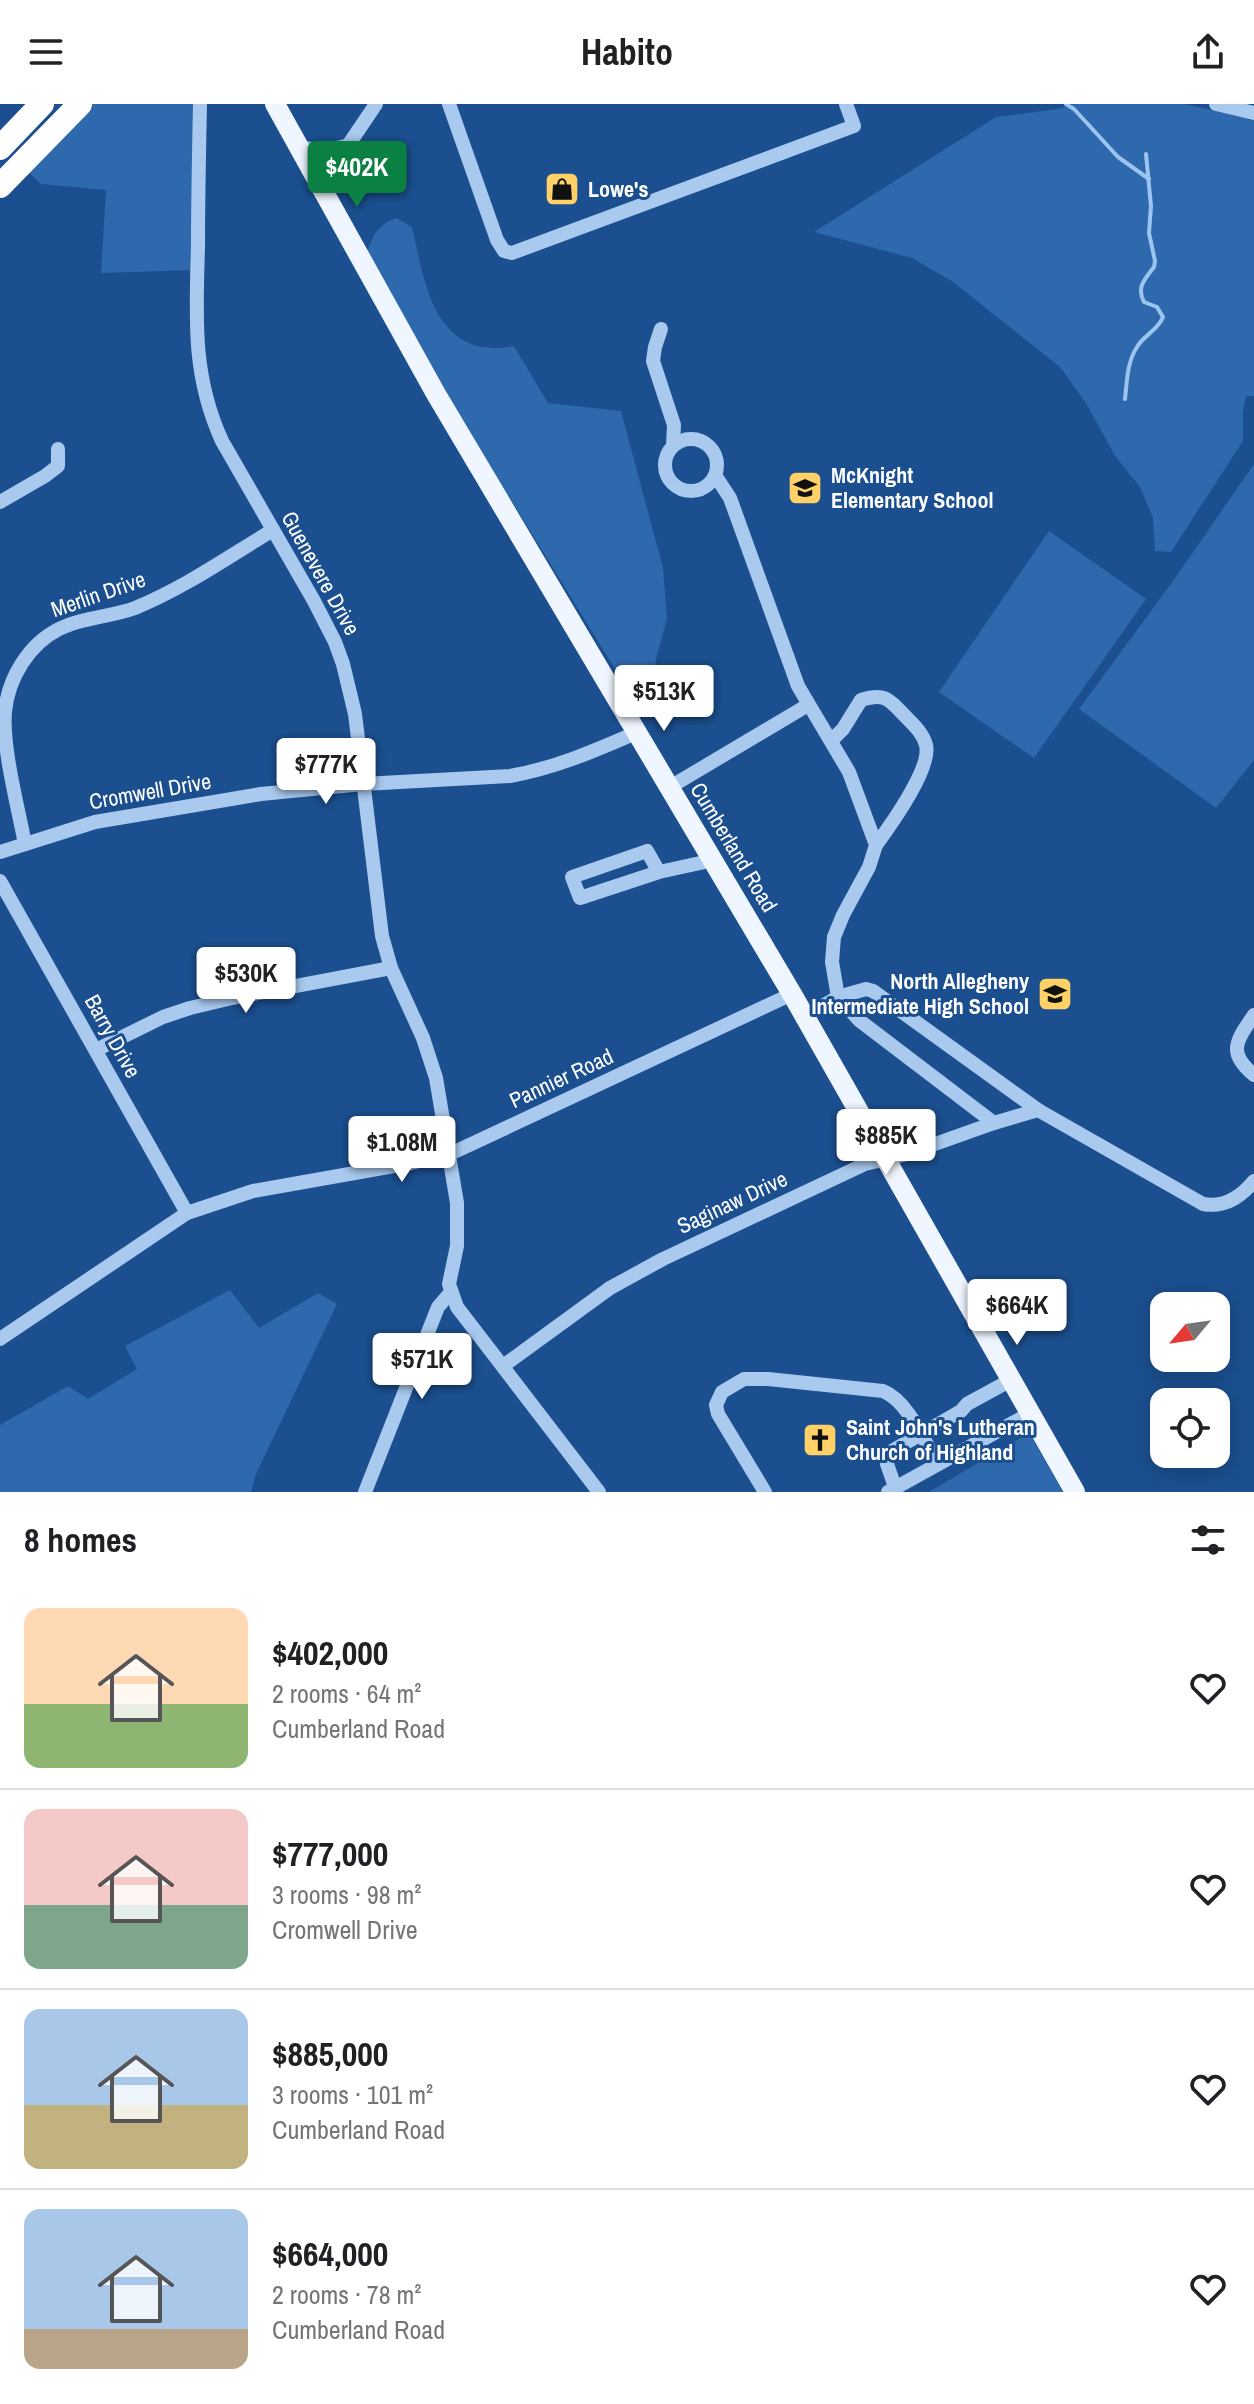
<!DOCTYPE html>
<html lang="en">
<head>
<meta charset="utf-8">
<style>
	:root { --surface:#fff; --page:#f6f6f6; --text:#202124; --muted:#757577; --line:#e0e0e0; --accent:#0b8043 }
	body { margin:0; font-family:"Archivo Narrow",sans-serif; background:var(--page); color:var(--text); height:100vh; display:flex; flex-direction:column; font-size:30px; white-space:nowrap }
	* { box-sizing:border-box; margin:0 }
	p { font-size:26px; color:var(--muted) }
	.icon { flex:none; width:44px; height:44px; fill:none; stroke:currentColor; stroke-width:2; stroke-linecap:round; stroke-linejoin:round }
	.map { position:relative; height:1388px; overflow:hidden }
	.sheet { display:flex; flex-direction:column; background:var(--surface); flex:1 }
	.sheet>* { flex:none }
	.needle { width:52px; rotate:241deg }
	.buttons { position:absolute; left:1150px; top:1188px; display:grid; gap:16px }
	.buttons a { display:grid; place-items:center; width:80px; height:80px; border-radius:16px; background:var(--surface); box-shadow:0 4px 20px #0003; font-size:40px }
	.price { position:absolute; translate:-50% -68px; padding:0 18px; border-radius:8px; background:#fff; color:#222; font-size:26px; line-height:52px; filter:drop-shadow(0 2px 4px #0008) }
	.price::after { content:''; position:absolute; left:50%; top:48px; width:24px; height:18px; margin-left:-12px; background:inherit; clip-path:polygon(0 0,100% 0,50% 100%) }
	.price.selected { background:var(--accent); color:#fff }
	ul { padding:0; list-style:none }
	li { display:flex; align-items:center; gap:24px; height:200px; padding:0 24px }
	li+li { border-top:2px solid var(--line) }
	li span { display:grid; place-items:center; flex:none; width:224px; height:160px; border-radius:16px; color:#555 }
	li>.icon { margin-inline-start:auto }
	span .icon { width:96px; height:96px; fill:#fffc; stroke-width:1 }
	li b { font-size:34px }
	h2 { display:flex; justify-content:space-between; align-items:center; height:96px; padding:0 24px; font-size:34px }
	header { display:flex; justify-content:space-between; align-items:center; height:104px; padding:0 24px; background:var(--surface); font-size:36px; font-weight:700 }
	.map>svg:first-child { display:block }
</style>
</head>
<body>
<header><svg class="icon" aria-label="menu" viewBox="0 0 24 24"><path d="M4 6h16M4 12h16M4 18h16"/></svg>Habito<svg class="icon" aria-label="share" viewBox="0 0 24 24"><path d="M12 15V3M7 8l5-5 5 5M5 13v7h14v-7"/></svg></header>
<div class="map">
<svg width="1254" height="1388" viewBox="0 0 1254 1388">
	<rect width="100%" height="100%" fill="#1b4f8f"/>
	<!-- green -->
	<g fill="#2e69ad">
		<polygon points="80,0 200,0 197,166 101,169 106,86 41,80 20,60"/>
		<polygon points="1073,0 1185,0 1254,16 1254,292 1246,292 1243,307 1243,337 1171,448 1155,447 1153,414 1140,383 1115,352 1086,299 1060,263 953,178 912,154 814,128 996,13 1058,5"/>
		<path d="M396 114 412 123C425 181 435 257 514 242L548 299 621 307 663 464 667 515 656 555 653 583 644 612 524 417 363 162C371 139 372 123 396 114Z"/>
		<polygon points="1254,360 1254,656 1216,704 1079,605 1173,477"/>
		<polygon points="1049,427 1146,495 1034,654 939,588"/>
		<polygon points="230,1186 259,1224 318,1189 337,1200 256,1370 251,1388 0,1388 0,1321 68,1282 88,1295 137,1265 125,1242"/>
		<polygon points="1029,1329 1063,1388 929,1388"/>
	</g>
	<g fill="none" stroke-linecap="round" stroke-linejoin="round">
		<!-- stream -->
		<g stroke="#9cc4f0" stroke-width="4">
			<polyline points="1066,0 1074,5 1118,53 1149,75"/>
			<path d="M1125 295C1127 278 1127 258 1137 243 1144 231 1158 226 1163 213L1157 203 1144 198C1136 183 1145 175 1154 163L1155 157 1149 129 1151 102 1146 50"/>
		</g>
		<!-- minor -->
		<g stroke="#a9c9ee" stroke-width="14">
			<path d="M200 0C199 48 198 95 198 143 196 213 192 272 222 337L314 497 335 538 343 560 355 610 382 832 391 864 423 934 436 974 457 1099V1142L449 1180 457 1203 599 1388"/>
			<polyline points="449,0 497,136 504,147 512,149 854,22 846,0"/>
			<polyline points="1216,0 1254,9"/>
			<polyline points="298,43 324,47 345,42"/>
			<polyline points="312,69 349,40 376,0"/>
			<polyline points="661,225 655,243 653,257 674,321 673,341"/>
			<circle cx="691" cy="361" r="26"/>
			<polyline points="715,371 730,394 798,582 849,668 876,741 869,763 843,811 834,833 832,858 838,893 805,912"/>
			<polyline points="0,398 45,372 58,362 58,345"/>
			<path d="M832 636 843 625 861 596C884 589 888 594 904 611 913 620 923 629 926 641 932 664 890 722 876 741"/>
			<polyline points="670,683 808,601"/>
			<path d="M25 740C18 703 2 643 5 608 8 574 29 540 59 525 83 513 111 513 135 504 184 484 228 453 273 426"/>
			<path d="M0 748 95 718 261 690 363 680 510 672C556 664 596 646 638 628"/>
			<polyline points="659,768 647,747 572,773 580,794 659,768 714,756"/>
			<polyline points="0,777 187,1109"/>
			<path d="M1254 911C1236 937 1227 949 1254 971"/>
			<polyline points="96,946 163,913 190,904 232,894 391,864"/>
			<polyline points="994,1019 860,917 838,893 866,885 873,887 1038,1006"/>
			<polyline points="0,1235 187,1109 253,1087 411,1059 450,1050 792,890"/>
			<path d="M503 1262 610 1184 663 1155 865 1060 907 1050 994 1019 1038 1006 1203 1100C1224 1104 1241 1093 1254 1077"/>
			<polyline points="895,1383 887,1360 890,1348 961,1307 967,1300 1011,1276"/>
			<polyline points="365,1388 438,1203 451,1188"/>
			<path d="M765 1388 718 1310 716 1301 722 1288 744 1275H768L883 1287C908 1297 924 1337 938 1360"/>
			<polyline points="888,1388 1029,1310"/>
		</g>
		<!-- major -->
		<polyline stroke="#f0f6ff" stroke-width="20" points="275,0 436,290 792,890 1075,1388"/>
		<!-- highway -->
		<g stroke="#fff" stroke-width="24">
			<polyline points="0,44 42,0"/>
			<polyline points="0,82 80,0"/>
		</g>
	</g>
	<!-- icons -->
	<defs>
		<g id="shop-square" transform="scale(1.8)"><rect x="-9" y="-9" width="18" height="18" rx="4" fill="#ffd166" stroke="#1b4f8f"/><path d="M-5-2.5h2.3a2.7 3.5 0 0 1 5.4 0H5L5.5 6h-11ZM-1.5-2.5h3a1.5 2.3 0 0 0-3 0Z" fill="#111"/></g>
		<g id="school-square" transform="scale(1.8)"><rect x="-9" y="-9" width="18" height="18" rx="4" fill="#ffd166" stroke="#1b4f8f"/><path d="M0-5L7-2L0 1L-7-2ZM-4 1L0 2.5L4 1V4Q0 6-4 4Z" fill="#111"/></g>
		<g id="church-square" transform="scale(1.8)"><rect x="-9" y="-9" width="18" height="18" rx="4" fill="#ffd166" stroke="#1b4f8f"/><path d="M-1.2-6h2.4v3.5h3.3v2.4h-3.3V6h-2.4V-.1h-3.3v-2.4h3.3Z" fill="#111"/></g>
	</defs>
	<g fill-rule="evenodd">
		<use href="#shop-square" x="562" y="85"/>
		<use href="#school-square" x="805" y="384"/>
		<use href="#school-square" x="1055" y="890"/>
		<use href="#church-square" x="820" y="1336"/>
	</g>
	<g text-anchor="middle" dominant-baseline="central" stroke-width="6" stroke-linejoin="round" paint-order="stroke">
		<!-- poi labels -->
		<g font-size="22" font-weight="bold" fill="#fff" stroke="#1b4f8f" text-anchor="start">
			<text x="588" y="85">Lowe's</text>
			<text x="831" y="371">McKnight<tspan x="831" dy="25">Elementary School</tspan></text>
			<text x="1029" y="877" text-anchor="end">North Allegheny<tspan x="1029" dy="25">Intermediate High School</tspan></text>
			<text x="846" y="1323">Saint John's Lutheran<tspan x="846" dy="25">Church of Highland</tspan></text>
		</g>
		<!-- street labels -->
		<g font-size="22" fill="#fff" stroke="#1b4f8f">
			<text transform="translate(321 469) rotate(61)">Guenevere Drive</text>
			<text transform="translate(98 490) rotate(-19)">Merlin Drive</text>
			<text transform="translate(150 687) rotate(-10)">Cromwell Drive</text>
			<text transform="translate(734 743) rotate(59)">Cumberland Road</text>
			<text transform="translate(113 932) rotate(61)">Barry Drive</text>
			<text transform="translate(561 974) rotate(-25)">Pannier Road</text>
			<text transform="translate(732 1098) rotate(-25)">Saginaw Drive</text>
		</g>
	</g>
</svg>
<div class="buttons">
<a><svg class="needle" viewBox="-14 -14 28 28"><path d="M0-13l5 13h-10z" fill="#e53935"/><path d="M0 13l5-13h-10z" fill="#757577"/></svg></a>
<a><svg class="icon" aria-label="locate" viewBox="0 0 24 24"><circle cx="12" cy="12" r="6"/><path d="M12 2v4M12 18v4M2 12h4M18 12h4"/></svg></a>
</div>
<b class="price selected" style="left:357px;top:105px">$402K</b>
<b class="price" style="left:664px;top:629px">$513K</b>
<b class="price" style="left:326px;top:702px">$777K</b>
<b class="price" style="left:246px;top:911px">$530K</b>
<b class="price" style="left:886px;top:1073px">$885K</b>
<b class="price" style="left:402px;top:1080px">$1.08M</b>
<b class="price" style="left:1017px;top:1243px">$664K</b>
<b class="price" style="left:422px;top:1297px">$571K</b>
</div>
<section class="sheet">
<h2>8 homes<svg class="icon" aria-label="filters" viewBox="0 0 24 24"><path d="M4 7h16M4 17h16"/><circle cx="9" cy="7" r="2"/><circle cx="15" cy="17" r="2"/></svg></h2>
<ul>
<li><span style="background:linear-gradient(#ffd9b3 60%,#8fb573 0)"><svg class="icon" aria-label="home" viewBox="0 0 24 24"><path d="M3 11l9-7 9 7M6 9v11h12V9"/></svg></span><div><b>$402,000</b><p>2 rooms · 64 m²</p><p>Cumberland Road</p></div><svg class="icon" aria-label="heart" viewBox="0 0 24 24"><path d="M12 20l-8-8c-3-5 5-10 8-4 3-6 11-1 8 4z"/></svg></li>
<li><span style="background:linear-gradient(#f6c9c9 60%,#7fa58c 0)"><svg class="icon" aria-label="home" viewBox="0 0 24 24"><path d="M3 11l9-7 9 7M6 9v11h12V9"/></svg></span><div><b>$777,000</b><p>3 rooms · 98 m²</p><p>Cromwell Drive</p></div><svg class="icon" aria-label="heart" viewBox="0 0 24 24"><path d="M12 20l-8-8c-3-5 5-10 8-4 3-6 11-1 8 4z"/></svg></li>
<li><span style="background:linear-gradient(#a9c7e8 60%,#c2b280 0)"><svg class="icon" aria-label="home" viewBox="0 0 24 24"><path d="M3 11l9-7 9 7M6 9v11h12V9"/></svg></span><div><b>$885,000</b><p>3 rooms · 101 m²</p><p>Cumberland Road</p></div><svg class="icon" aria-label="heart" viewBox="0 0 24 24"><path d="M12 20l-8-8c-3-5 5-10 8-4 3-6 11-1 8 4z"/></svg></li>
<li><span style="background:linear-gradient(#a9c7e8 75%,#b9a48a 0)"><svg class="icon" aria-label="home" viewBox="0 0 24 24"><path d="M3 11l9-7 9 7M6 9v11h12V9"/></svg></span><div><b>$664,000</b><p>2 rooms · 78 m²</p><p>Cumberland Road</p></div><svg class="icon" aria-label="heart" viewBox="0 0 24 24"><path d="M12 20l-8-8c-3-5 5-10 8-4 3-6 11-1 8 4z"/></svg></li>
</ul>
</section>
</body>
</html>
